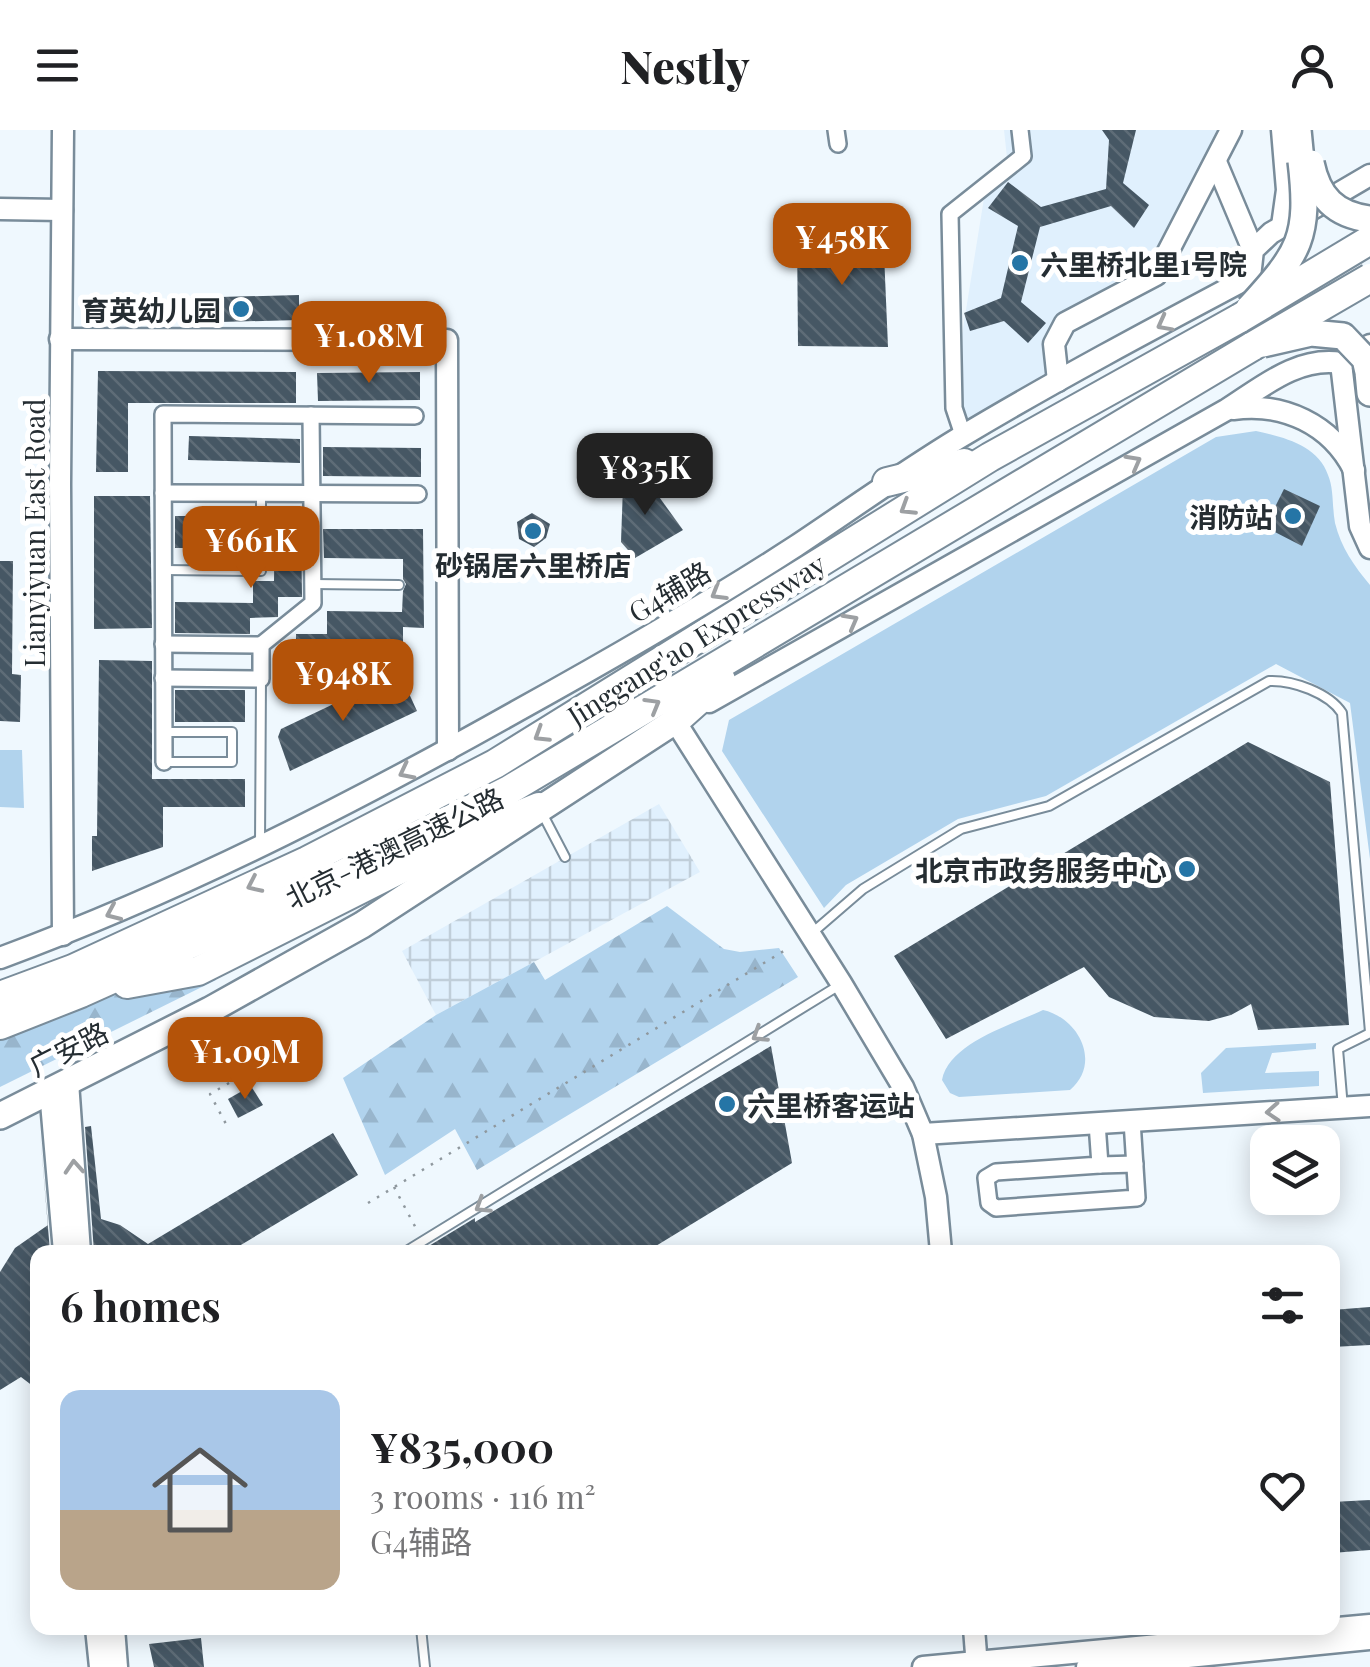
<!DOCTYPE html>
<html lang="en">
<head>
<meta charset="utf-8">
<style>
	:root { --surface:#fff; --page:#f6f6f6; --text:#202124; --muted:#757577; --line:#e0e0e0; --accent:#b45309 }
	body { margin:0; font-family:"Playfair Display","Noto Sans SC",serif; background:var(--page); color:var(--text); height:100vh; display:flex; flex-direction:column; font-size:38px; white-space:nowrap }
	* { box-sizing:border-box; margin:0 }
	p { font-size:32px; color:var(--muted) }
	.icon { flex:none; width:55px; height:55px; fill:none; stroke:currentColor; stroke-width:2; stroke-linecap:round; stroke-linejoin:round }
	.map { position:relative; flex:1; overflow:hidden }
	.side { position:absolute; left:30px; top:1115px; width:1310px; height:390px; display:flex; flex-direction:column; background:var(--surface); border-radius:20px; box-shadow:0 5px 25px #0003 }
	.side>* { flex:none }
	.controls { position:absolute; left:1250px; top:995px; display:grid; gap:20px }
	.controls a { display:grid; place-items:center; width:90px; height:90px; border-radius:20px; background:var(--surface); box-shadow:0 5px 25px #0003; font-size:50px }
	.price { position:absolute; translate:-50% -85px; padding:0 22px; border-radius:20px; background:var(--accent); color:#fff; font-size:32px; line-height:65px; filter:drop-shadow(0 2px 5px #0008) }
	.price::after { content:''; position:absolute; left:50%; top:60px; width:30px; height:22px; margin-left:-15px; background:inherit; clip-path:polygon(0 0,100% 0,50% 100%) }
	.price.on { background:#222; color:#fff }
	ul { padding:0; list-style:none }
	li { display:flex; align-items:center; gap:30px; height:250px; padding:0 30px }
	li+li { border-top:2px solid var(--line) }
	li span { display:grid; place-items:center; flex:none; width:280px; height:200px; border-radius:20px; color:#555 }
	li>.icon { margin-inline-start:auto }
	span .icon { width:120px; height:120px; fill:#fffc; stroke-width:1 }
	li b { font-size:42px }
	h2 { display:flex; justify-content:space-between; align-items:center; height:120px; padding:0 30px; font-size:42px }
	header { display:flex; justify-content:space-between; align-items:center; height:130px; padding:0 30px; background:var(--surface); font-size:45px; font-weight:800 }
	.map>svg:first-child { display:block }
</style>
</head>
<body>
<header><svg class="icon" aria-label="menu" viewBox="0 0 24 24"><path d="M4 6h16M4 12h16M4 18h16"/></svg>Nestly<svg class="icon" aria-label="person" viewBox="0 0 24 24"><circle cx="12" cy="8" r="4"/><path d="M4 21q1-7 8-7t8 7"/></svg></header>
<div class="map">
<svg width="1370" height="1537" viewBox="0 0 1370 1537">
	<defs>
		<pattern id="industrial-grid" width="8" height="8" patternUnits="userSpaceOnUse" patternTransform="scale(2.5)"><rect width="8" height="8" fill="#e0f0fd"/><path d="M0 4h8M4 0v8" fill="none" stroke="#c0ced9"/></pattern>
		<pattern id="forest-firs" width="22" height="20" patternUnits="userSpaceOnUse" patternTransform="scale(2.5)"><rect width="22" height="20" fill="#b1d3ed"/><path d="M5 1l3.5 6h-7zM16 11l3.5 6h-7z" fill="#98b5cc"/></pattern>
		<pattern id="building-back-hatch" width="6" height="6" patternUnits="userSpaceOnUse" patternTransform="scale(2.5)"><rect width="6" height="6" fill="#465764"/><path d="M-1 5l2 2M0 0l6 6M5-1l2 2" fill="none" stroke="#5e6c77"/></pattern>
	</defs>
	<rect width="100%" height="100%" fill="#eff8fe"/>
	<!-- built -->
	<polygon fill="#e0f0fd" points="1004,0 1219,0 1151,137 1073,187 1048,248 966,289 955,248 985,62 1008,37"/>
	<!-- industrial -->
	<polygon fill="url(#industrial-grid)" points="659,674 700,742 436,885 402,821"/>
	<!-- green -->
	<g fill="#b1d3ed">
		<path d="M1256 301C1283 307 1318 315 1328 345 1334 359 1332 377 1335 393 1341 417 1354 436 1370 455V729L1350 573 1276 534 1046 666 958 689 846 755 824 778 722 621 729 590 1216 307Z"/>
		<polygon points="0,620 22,620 24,678 0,677"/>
		<path d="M1043 880C1079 888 1102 933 1070 960L959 967 950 963 942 950C949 913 1011 895 1043 880Z"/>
		<polygon points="1316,913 1316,919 1272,923 1265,943 1319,941 1319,956 1203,963 1201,943 1226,918"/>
	</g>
	<!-- forest -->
	<g fill="url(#forest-firs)">
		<polygon points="667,776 724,819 740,822 779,818 798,847 477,1040 455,999 385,1045 343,948 436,885 534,832 545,850"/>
		<polygon points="208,842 216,850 0,957 0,909 115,864"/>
	</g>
	<!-- building -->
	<g fill="url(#building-back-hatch)">
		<polygon points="1102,0 1136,0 1123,53 1149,75 1134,98 1111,76 1040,97 1021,172 1046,193 1028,213 1004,191 970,201 964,183 1001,168 1018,96 988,78 1008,52 1041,77 1106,59 1109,10"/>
		<polygon points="797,99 883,100 888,217 798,216"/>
		<polygon points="299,165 299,190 184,193 183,168"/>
		<polygon points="98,241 296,242 296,273 128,273 128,342 96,342"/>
		<polygon points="420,242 420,270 318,271 317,243"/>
		<polygon points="189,306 300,309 300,333 188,330"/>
		<polygon points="323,317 421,318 421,347 323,346"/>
		<polygon points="644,346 683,400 635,428 621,412 623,356"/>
		<polygon points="1284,359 1320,376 1302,416 1265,397"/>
		<polygon points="94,366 150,366 152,498 94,499"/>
		<polygon points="532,383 550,394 546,408 534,417 519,409 517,392"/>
		<rect x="175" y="386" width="72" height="32"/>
		<polygon points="275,386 301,387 302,467 278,467 278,487 250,488 250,504 175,503 175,472 253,473 253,451 274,451"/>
		<polygon points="323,399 423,399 424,498 403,497 403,515 327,515 327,538 296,538 296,504 327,504 327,481 402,482 403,461 406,454 403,449 403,429 324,428"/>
		<polygon points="0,431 13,431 12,544 21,545 20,592 0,591"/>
		<polygon points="99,530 152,531 152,649 245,649 245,677 163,677 163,717 92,741 92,706 97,706"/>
		<polygon points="406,557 417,581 290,641 278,607 281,599 363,560"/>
		<rect x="175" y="560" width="70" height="32"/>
		<polygon points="1248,612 1330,652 1349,895 1258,900 1251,874 1231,885 1209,891 1154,887 1109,867 1084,837 946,909 894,826"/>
		<polygon points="771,916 792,1033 646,1122 419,1122 475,1088 475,1092"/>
		<polygon points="251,956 263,975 238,988 228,969"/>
		<polygon points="91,996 101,1089 120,1095 148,1114 333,1003 358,1045 229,1122 94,1122 85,997"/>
		<polygon points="40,1001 50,1122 38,1122 38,1260 21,1247 0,1260 0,1142 15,1118 48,1095"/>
		<polygon points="1370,1177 1370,1215 1332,1217 1332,1180"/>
		<polygon points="1370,1370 1370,1420 1332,1423 1332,1372"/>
		<polygon points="201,1508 204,1537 154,1537 149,1514"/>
	</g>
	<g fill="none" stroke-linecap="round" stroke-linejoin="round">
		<!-- service casing -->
		<g stroke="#798c9a" stroke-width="12">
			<g id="service">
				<polyline points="163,440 261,441 261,363"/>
				<polyline points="313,454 399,455"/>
				<polyline points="163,602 232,602 232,632 166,632"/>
				<polyline points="541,681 565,727"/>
				<polyline points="260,714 261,549"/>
				<path d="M812 803 863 759 961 699 1049 676 1269 551C1293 550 1329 563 1342 583L1370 902"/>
				<polyline points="1343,978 1338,919 1370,903"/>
				<polyline points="405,1122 838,856"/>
				<polyline points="421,1498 425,1537"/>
			</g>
		</g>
		<!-- minor casing -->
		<g stroke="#798c9a" stroke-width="20">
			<g id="minor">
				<polyline points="836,0 838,14"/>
				<polyline points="963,305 954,278 950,84 1023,26 1020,0"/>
				<polyline points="163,363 418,364"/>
				<polyline points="163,514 261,515 261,549 163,548"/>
				<polyline points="261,515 313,473 311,285"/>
				<polyline points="164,632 163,284 415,286"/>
				<polyline points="1097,993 1100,1035 996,1042 986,1048 989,1073 996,1078 1137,1068 1132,991"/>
				<polyline points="1100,1035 1135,1034"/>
			</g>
		</g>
		<!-- tertiary casing -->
		<g stroke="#798c9a" stroke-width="25">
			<g id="tertiary">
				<polyline points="63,0 60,354 63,805"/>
				<polyline points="1282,0 1287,60 1282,96"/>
				<polyline points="1216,32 1253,120"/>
				<polyline points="0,79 62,80"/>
				<polyline points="1250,147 1253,120 1271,103 1370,45"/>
				<polyline points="60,209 447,210 448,620"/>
				<polyline points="1341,233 1360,396 1370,418"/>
				<polyline points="1058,251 1054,214 1065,193 1156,145 1231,0"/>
				<path d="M1233 279C1283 272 1331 294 1354 340"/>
				<path d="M709 572 1226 280C1261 258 1297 226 1341 233L1370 215"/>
				<polyline points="684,586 675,591 841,853 903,957 923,1004 936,1067 941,1122"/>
				<path d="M0 828C179 762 350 675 517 581 611 529 705 475 796 416 850 380 903 342 959 308 1054 251 1152 199 1250 147"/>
				<polyline points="68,952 80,1122"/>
				<polyline points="50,961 64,1122"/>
				<polyline points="923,1004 1370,976"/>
				<polyline points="96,1498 100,1537"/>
				<polyline points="114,1498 117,1537"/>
				<polyline points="974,1498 977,1537"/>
				<polyline points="923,1537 1370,1495"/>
				<polyline points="1087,1537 1370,1509"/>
			</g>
		</g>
		<!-- trunk casing -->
		<g stroke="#798c9a" stroke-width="30">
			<g id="trunk">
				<polyline points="1298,0 1301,31"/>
				<polyline points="1368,242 1370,263"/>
				<polyline points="0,986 210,880 362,795 675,591"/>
			</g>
		</g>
		<!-- motorway casing -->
		<g stroke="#798c9a" stroke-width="32">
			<g id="motorway">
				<polyline points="887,352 964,333"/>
				<polyline points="675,591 721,550"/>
				<polyline points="127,854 198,841 458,710 539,677"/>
				<polyline points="0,866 73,839 307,731 495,634 990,327 1240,188"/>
				<polyline points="0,895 81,863 319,756 509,660 1253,216"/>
			</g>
		</g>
		<!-- path -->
		<g stroke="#8f989e" stroke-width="2.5" stroke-dasharray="2.5 8" stroke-linecap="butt">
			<polyline points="221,898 248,942 210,964 226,994"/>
			<polyline points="394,1057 418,1102"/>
			<polyline points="368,1073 787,819"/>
		</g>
		<!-- service -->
		<use href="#service" stroke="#fff" stroke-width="8"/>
		<!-- minor -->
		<use href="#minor" stroke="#fff" stroke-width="15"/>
		<!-- tertiary -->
		<use href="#tertiary" stroke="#fff" stroke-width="20"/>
		<!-- trunk -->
		<use href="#trunk" stroke="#fff" stroke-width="25"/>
		<!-- motorway -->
		<use href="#motorway" stroke="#fff" stroke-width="28"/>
		<!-- trunk-bridge casing -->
		<g stroke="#798c9a" stroke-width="30" stroke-linecap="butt">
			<g id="trunk-bridge">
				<path d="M1311 33C1318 67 1335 85 1370 89"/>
				<path d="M1249 178C1300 122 1310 108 1301 31"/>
				<polyline points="1263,214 1311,203 1343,206 1365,229 1368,242"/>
			</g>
		</g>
		<!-- motorway-bridge casing -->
		<g stroke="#798c9a" stroke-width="32" stroke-linecap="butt">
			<g id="motorway-bridge">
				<polyline points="1240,188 1370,110"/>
				<polyline points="1253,216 1370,148"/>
			</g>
		</g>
		<!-- trunk-bridge -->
		<use href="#trunk-bridge" stroke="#fff" stroke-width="25"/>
		<!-- motorway-bridge -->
		<use href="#motorway-bridge" stroke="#fff" stroke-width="28"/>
	</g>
	<!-- one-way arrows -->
	<defs><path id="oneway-chevron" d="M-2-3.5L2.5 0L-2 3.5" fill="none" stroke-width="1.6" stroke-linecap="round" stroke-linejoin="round" transform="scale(2.5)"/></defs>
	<g stroke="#9da0a3">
		<use href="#oneway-chevron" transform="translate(1164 194) rotate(152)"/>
		<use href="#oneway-chevron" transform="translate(1134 332) rotate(-29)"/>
		<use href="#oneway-chevron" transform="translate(907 378) rotate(148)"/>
		<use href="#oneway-chevron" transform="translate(718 463) rotate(149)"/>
		<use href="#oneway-chevron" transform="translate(851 491) rotate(-29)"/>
		<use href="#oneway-chevron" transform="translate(653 575) rotate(-30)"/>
		<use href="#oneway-chevron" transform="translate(541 605) rotate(148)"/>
		<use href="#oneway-chevron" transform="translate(406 642) rotate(153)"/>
		<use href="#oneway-chevron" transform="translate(254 755) rotate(155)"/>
		<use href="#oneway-chevron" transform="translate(113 783) rotate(156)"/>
		<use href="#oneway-chevron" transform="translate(759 905) rotate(148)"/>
		<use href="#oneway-chevron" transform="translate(1273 982) rotate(176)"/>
		<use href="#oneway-chevron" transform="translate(74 1037) rotate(-94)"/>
		<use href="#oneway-chevron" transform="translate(482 1076) rotate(148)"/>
	</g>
	<!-- markers -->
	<g fill="#2575a6" stroke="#fff" stroke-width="4">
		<circle cx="1020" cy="133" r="10"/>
		<circle cx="241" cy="179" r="10"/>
		<circle cx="1293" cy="386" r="10"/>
		<circle cx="533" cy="401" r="10"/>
		<circle cx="1187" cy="739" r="10"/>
		<circle cx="727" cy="974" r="10"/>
	</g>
	<g text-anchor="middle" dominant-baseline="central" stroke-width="10" stroke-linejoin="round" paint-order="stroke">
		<!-- poi labels -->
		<g font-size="28" font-weight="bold" fill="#252d32" stroke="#fff" text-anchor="end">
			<text x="1040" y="133" text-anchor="start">六里桥北里1号院</text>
			<text x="221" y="179">育英幼儿园</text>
			<text x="1273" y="386">消防站</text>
			<text x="533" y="434" text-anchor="middle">砂锅居六里桥店</text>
			<text x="1167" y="739">北京市政务服务中心</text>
			<text x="747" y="974" text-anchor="start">六里桥客运站</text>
		</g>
		<!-- street labels -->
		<g font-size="28" fill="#252d32" stroke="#fff">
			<text transform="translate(33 403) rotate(-90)">Lianyiyuan East Road</text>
			<text transform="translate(669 461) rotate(-31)">G4辅路</text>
			<text transform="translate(696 509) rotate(-32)">Jinggang'ao Expressway</text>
			<text transform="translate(394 717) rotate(-26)">北京-港澳高速公路</text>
			<text transform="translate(68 918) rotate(-27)">广安路</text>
		</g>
	</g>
</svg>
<div class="controls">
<a><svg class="icon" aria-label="layers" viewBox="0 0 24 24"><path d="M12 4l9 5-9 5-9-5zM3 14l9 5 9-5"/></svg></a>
</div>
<b class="price" style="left:842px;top:158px">¥458K</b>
<b class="price" style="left:369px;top:256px">¥1.08M</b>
<b class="price on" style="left:645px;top:388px">¥835K</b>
<b class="price" style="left:251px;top:461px">¥661K</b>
<b class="price" style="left:343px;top:594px">¥948K</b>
<b class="price" style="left:245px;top:972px">¥1.09M</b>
<section class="side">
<h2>6 homes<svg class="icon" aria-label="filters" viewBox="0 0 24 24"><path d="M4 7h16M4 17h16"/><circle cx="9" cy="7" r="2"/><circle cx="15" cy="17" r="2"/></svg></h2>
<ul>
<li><span style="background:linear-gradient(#a9c7e8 60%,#b9a48a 0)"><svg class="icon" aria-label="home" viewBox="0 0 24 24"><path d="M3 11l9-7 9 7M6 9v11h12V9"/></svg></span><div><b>¥835,000</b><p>3 rooms · 116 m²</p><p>G4辅路</p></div><svg class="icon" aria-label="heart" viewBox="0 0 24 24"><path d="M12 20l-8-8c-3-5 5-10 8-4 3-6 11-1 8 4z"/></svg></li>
</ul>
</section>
</div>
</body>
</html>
